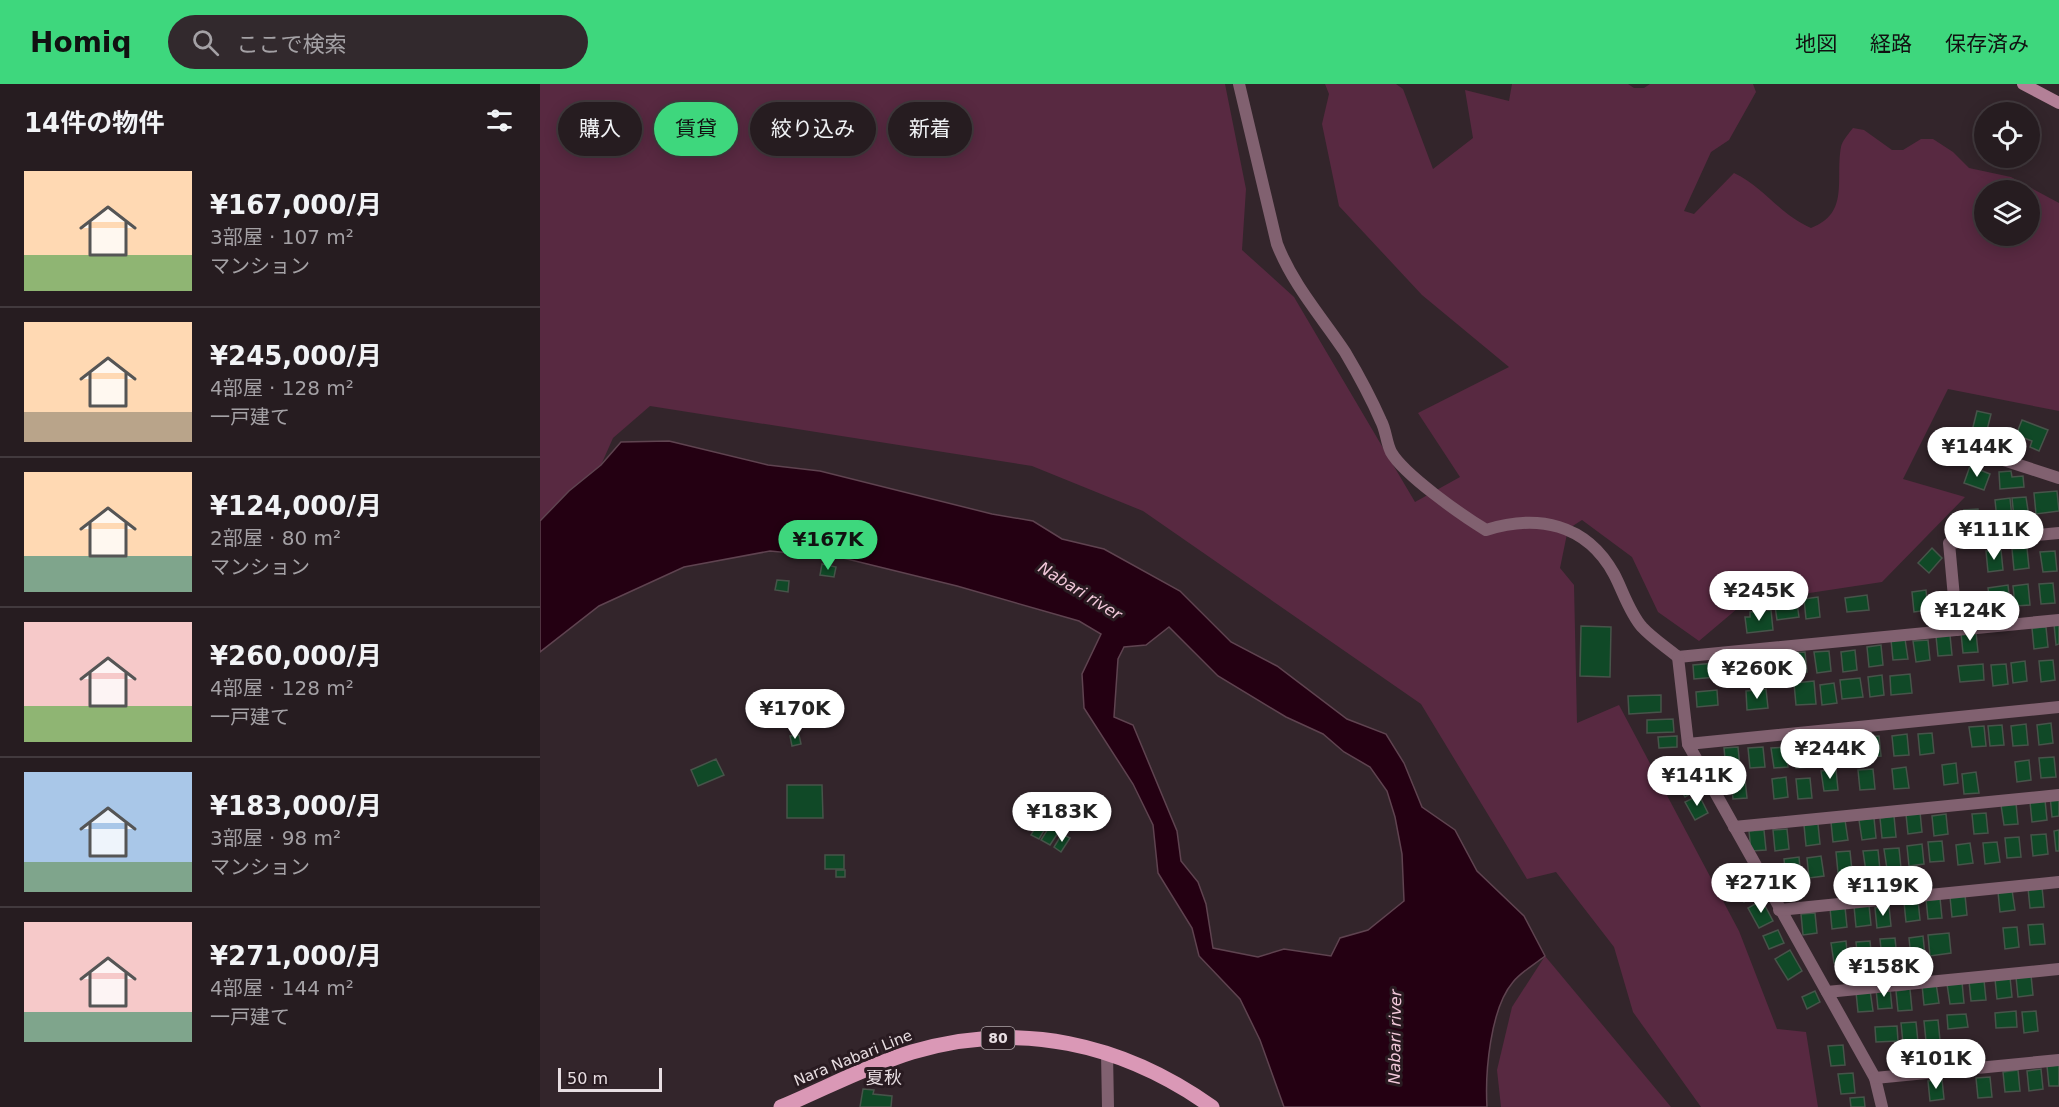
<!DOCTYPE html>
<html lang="ja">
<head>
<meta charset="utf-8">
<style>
	:root { --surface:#261c20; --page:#32292d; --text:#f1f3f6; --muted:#a4a1a5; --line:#423a3e; --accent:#3ed77d }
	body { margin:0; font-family:"DejaVu Sans","Noto Sans JP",sans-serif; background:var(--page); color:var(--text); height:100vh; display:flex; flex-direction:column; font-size:22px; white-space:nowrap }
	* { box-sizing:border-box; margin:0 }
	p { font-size:20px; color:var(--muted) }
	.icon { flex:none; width:33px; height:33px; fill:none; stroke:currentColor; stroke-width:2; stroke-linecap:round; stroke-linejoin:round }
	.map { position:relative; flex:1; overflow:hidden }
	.sheet { display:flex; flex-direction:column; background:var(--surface); width:540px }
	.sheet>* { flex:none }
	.hud { position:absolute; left:18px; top:18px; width:570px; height:54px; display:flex; gap:12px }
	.tools { position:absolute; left:1434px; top:18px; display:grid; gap:12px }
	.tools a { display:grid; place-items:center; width:66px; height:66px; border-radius:50%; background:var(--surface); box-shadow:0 3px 15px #0003,0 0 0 2px var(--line); font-size:30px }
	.scale { position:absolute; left:18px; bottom:15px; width:104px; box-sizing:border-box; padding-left:6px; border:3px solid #e8dee2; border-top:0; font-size:16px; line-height:21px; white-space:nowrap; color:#e8dee2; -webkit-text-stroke:4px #291b21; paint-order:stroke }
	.price { position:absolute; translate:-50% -51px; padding:0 14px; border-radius:21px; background:#fff; color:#222; font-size:20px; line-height:39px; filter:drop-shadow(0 2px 3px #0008) }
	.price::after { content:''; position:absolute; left:50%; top:36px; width:18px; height:14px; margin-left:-9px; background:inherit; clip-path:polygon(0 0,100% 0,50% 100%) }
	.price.selected { background:var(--accent); color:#111 }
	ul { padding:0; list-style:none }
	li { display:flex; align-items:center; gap:18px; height:150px; padding:0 24px }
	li+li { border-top:2px solid var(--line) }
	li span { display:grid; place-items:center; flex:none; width:168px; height:120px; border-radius:0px; color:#555 }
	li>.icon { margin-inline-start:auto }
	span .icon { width:72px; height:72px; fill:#fffc; stroke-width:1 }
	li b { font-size:26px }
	h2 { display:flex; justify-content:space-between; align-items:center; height:72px; padding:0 24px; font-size:26px }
	.tag { padding:0 21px; border-radius:27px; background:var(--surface); box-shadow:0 3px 15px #0003,0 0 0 2px var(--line); font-size:21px; line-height:54px }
	.tag.selected { background:var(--accent); color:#111 }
	header { display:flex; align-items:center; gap:36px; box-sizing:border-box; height:84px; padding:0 30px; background:var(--accent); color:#111 }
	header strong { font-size:28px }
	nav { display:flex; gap:33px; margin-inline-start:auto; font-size:21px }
	.search { width:420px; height:54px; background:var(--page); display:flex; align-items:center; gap:15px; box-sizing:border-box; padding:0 21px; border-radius:33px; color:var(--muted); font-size:22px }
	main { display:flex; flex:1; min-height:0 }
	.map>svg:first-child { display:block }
</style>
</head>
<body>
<header>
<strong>Homiq</strong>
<div class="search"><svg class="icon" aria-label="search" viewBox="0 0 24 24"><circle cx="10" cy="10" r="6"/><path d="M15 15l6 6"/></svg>ここで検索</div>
<nav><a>地図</a><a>経路</a><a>保存済み</a></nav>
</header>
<main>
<section class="sheet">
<h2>14件の物件<svg class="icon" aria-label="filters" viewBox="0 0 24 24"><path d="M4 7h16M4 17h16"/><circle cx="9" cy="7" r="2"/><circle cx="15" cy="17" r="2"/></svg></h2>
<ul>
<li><span style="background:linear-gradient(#ffd9b3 70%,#8fb573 0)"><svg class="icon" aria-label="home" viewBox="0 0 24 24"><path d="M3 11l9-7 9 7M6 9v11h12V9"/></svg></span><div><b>¥167,000/月</b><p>3部屋 · 107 m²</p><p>マンション</p></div></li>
<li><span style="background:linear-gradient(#ffd9b3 75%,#b9a48a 0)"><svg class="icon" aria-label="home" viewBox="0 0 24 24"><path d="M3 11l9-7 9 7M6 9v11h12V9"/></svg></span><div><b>¥245,000/月</b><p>4部屋 · 128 m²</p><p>一戸建て</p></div></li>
<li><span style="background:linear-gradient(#ffd9b3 70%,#7fa58c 0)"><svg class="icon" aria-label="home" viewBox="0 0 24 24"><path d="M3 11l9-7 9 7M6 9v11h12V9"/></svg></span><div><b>¥124,000/月</b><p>2部屋 · 80 m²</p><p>マンション</p></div></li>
<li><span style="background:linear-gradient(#f6c9c9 70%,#8fb573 0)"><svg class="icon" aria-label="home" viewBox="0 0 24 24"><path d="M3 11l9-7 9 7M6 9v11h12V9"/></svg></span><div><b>¥260,000/月</b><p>4部屋 · 128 m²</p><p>一戸建て</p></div></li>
<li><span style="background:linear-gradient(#a9c7e8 75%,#7fa58c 0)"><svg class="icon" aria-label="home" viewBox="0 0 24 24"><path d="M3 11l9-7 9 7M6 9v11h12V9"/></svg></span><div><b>¥183,000/月</b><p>3部屋 · 98 m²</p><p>マンション</p></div></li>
<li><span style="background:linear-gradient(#f6c9c9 75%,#7fa58c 0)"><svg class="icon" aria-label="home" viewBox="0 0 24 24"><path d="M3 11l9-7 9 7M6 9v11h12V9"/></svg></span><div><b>¥271,000/月</b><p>4部屋 · 144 m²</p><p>一戸建て</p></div></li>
</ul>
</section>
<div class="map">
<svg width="1519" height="1023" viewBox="0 0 1519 1023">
	<rect width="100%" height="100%" fill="#33252b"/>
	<!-- green -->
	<g fill="#582941" fill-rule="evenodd">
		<path d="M0 0H685L706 105 702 166 754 213 875 418 920 393 878 329 969 283 882 211 799 122 782 40 789 10 785 0H856L863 5 893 85 933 54 925 6 969 17 972 0H1088L1094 4H1104L1110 0H1213L1216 8 1189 56 1171 68 1144 127 1154 130 1194 89C1225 104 1240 131 1271 144 1310 129 1295 96 1301 63 1302 57 1309 49 1313 44L1324 46 1352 66H1363L1381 55H1393L1413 68 1429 84 1471 93 1519 119V327L1408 305 1363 395 1425 413 1342 498 1204 519 1159 557 1118 528 1092 473 1042 436 1028 445 1020 484 1034 501 1037 639 1079 621 1199 847 1237 945 1266 948 1278 1023H1161L1093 928 1074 863 1016 788 987 795 881 620 603 427 492 382 110 322 73 354 61 381 29 407 0 437ZM1444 106H1490V152H1444Z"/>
		<polygon points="1005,872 1131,1023 961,1023 957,986 972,923"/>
	</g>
	<!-- water -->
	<path fill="#240012" stroke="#5f4350" stroke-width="1.5" fill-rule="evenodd" d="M129 357 228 381 280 387 452 430 493 437 522 455 564 465 640 507 691 558 737 582 807 635 846 650 864 679 882 723 915 746 937 787 984 832 1005 872C995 880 981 888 973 898 950 925 945 989 947 1023H744L720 956 700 915 659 872 652 844 618 789 613 741 593 700 544 624 542 590 561 550 539 537 417 502 303 474 230 467 144 483 59 522 0 568V437L29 407 61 381 81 358ZM629 543 678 592 746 633 783 650 804 668 830 683 847 707 855 733 862 770 864 817 828 846 800 854 791 872 744 865 718 873 673 864 666 820 658 798 641 777 637 747 593 641 574 633 578 575 584 563 606 561Z"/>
	<!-- building -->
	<g fill="#104927" stroke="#47544a" stroke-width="1.5">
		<polygon points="1437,327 1451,330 1446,350 1432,347"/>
		<polygon points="1482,336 1508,346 1499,367 1490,363 1492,357 1476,351"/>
		<polygon points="1430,382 1450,390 1444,406 1424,399"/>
		<polygon points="1471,387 1472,393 1483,392 1484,403 1460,405 1459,388"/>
		<polygon points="1517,407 1519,427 1496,430 1494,409"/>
		<polygon points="1486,413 1489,433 1474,434 1472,414"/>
		<polygon points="1470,414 1472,434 1457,436 1455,416"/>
		<polygon points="1438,425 1440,445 1426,446 1424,426"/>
		<polygon points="1392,464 1402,474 1389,489 1378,479"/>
		<polygon points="1487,464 1489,484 1474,486 1472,465"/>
		<polygon points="1461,466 1463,486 1448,488 1446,467"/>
		<polygon points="1515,467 1517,487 1503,488 1500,468"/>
		<polygon points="282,480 296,483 294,493 280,491"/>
		<polygon points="237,496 249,497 248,508 235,506"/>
		<polygon points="1513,499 1515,519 1501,520 1499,500"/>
		<polygon points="1488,500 1490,521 1475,522 1473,502"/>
		<polygon points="1468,501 1470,519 1450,521 1448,504"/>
		<polygon points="1386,506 1388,526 1374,528 1372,508"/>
		<polygon points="1327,511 1329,526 1307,528 1305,514"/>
		<polygon points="1278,513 1280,533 1266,535 1264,515"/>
		<polygon points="1257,519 1259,533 1237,536 1235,522"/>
		<polygon points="1231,526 1233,546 1207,549 1205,533 1210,533 1210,528"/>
		<polygon points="1514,540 1519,540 1519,560 1516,561"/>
		<polygon points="1041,542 1071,543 1070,593 1040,592"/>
		<polygon points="1506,543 1508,563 1494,565 1492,544"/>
		<polygon points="1436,548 1438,568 1423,569 1421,549"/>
		<polygon points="1410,551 1412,571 1398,572 1396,552"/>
		<polygon points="1365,555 1368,575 1353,576 1351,556"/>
		<polygon points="1388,556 1390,576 1376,578 1373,557"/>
		<polygon points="1341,561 1343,581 1329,583 1327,563"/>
		<polygon points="1315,566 1317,586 1303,588 1301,568"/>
		<polygon points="1289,567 1291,587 1277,589 1274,568"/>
		<polygon points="1265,568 1267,588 1252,589 1250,569"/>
		<polygon points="1240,569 1242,589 1227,591 1225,571"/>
		<polygon points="1218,571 1220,591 1206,593 1203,573"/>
		<polygon points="1195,573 1197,593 1182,595 1180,575"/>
		<polygon points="1513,576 1515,596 1501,598 1499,577"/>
		<polygon points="1485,577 1487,597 1473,599 1471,579"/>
		<polygon points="1175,579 1177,593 1154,595 1153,581"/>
		<polygon points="1443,580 1444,596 1420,598 1418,582"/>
		<polygon points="1466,580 1468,600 1453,602 1451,581"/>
		<polygon points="1370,590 1372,609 1351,611 1350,592"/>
		<polygon points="1342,591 1344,611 1330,613 1328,593"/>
		<polygon points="1320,594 1323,613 1302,615 1300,596"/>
		<polygon points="1274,597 1276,620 1256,621 1254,599"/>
		<polygon points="1294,599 1297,619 1282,621 1280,601"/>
		<polygon points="1226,605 1228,624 1207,626 1206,607"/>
		<polygon points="1177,606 1178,621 1157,623 1156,608"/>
		<polygon points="1121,611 1121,628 1089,630 1088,612"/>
		<polygon points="1133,635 1134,648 1107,649 1107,636"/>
		<polygon points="1511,639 1513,659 1499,661 1497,641"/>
		<polygon points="1486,640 1488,661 1473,662 1471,642"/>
		<polygon points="1462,641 1464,661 1450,662 1448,642"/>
		<polygon points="1444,642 1446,662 1432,663 1429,643"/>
		<polygon points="1392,649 1394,669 1380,671 1378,650"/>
		<polygon points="1367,650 1369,671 1354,672 1352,652"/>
		<polygon points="259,651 261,660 252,662 250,652"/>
		<polygon points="1137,652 1137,663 1119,664 1118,653"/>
		<polygon points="1339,652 1341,672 1327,673 1324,653"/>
		<polygon points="1313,653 1316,673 1301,675 1299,655"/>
		<polygon points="1290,657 1292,677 1278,679 1276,658"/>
		<polygon points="1198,663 1200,683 1186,685 1184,664"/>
		<polygon points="1223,663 1225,683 1210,684 1208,664"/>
		<polygon points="1246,663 1248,683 1234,684 1231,664"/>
		<polygon points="1268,663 1270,683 1256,684 1254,664"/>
		<polygon points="1514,673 1516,693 1501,694 1499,674"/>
		<polygon points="176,675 184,691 158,702 151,686"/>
		<polygon points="1489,676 1491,696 1477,698 1475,678"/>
		<polygon points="1416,679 1418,699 1404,701 1402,681"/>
		<polygon points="1366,683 1369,704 1354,705 1352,685"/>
		<polygon points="1296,685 1298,706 1284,707 1281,687"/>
		<polygon points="1333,685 1335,705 1320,706 1318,686"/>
		<polygon points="1436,688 1439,709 1424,710 1422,690"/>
		<polygon points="1153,691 1161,704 1145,713 1137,699"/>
		<polygon points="1246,693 1248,713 1234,715 1232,695"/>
		<polygon points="1205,694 1207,714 1193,715 1191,695"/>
		<polygon points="1270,694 1272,714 1258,715 1256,695"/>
		<polygon points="247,701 282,701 283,734 247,734"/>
		<polygon points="1159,711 1168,729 1155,736 1145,718"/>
		<polygon points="1510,712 1519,712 1519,732 1512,733"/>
		<polygon points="1505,716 1507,736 1492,738 1490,718"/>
		<polygon points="510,718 518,723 499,755 491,751"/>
		<polygon points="1476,719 1478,740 1464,741 1461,721"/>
		<polygon points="1380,728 1382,748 1368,750 1366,730"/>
		<polygon points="1446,729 1448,749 1434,750 1432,730"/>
		<polygon points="1406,730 1408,750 1394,752 1392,732"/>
		<polygon points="516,732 525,738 510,761 501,756"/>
		<polygon points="1354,732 1356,753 1342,754 1340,734"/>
		<polygon points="1334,734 1336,754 1322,756 1319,736"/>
		<polygon points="1305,736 1308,756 1293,758 1291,738"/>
		<polygon points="1278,740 1280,760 1266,762 1264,741"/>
		<polygon points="1247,745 1249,765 1235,767 1233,746"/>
		<polygon points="1224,746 1226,766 1211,767 1209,747"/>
		<polygon points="1519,746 1519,767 1516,767 1514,747"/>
		<polygon points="522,750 530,754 521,768 514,763"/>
		<polygon points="1506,750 1508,770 1493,772 1491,751"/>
		<polygon points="1479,753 1481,773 1467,774 1465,754"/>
		<polygon points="1402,757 1404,777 1390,778 1388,758"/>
		<polygon points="1457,758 1460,778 1445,780 1443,759"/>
		<polygon points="1430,759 1433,779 1418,781 1416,761"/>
		<polygon points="1382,760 1384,780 1369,782 1367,762"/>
		<polygon points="1359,764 1361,784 1347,785 1344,765"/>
		<polygon points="1338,766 1340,786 1326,788 1323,767"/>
		<polygon points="1310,767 1312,787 1298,789 1296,768"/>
		<rect x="285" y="771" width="19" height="14"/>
		<polygon points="1281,772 1284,792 1269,794 1267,774"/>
		<polygon points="1259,773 1261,794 1246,795 1244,775"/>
		<rect x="296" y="786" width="9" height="7"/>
		<polygon points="1211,792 1220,808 1204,818 1194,801"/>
		<polygon points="1502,803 1504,823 1490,824 1488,804"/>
		<polygon points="1472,806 1475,826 1460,828 1458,808"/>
		<polygon points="1425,811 1427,831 1412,833 1410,813"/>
		<polygon points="1400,814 1402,834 1388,835 1386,815"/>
		<polygon points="1222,816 1233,837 1219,844 1208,824"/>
		<polygon points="1378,816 1380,836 1366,838 1364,818"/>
		<polygon points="1329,821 1331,841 1316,843 1314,822"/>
		<polygon points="1349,822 1351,842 1337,844 1335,824"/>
		<polygon points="1305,823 1307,843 1292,845 1290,824"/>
		<polygon points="1275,829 1277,849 1263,851 1261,830"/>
		<polygon points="1503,840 1505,860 1490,861 1488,841"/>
		<polygon points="1477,843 1479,863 1465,865 1463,844"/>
		<polygon points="1238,846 1244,859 1229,865 1223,852"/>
		<polygon points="1409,849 1411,869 1390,872 1388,851"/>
		<polygon points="1383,852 1385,872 1371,874 1369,854"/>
		<polygon points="1355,854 1357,874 1342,875 1340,855"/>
		<polygon points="1306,857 1308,878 1294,879 1291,859"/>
		<polygon points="1330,857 1332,877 1318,879 1316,858"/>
		<polygon points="1250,866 1262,887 1248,896 1235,875"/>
		<polygon points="1491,891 1493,911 1478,913 1476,893"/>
		<polygon points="1470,893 1472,913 1457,915 1455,895"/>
		<polygon points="1444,896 1446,916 1431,917 1429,897"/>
		<polygon points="1422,898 1424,919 1410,920 1407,900"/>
		<polygon points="1396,899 1399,919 1384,921 1382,901"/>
		<polygon points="1350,904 1352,924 1338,925 1336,905"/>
		<polygon points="1370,905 1372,926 1358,927 1356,907"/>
		<polygon points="1330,906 1333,927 1318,928 1316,908"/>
		<polygon points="1275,907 1280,918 1267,925 1262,913"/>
		<polygon points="1476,927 1477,943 1456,944 1455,929"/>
		<polygon points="1496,927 1498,947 1484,949 1482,928"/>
		<polygon points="1426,930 1428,943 1408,945 1407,931"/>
		<polygon points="1398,936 1400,956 1386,957 1384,937"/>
		<polygon points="1376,938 1378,958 1363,959 1361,939"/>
		<polygon points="1357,942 1358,957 1336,958 1335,943"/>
		<polygon points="1303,961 1305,981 1291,982 1288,962"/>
		<polygon points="1519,981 1519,1002 1509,1002 1507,982"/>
		<polygon points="1501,985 1503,1005 1489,1007 1487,987"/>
		<polygon points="1478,986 1480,1007 1465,1008 1463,988"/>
		<polygon points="1313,989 1315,1009 1301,1010 1298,990"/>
		<polygon points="1450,993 1452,1013 1438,1014 1436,994"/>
		<polygon points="1402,995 1404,1015 1390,1017 1388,997"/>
		<polygon points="323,1005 334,1006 333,1010 352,1012 351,1023 320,1023"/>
		<polygon points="1324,1013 1325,1023 1311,1023 1310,1014"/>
	</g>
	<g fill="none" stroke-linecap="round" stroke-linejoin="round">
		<!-- street -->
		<g stroke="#816170" stroke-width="12">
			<path d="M699 0 737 160C753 201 781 232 805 268 818 290 831 314 841 337 846 346 846 358 851 368 864 391 923 432 946 446 997 430 1046 439 1074 490 1083 507 1089 528 1102 543 1112 554 1126 563 1138 573L1519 536"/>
			<polyline points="1396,354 1519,394"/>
			<polyline points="1417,546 1409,459 1519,449"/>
			<polyline points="1138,573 1148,660 1335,994 1342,1023"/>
			<polyline points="1148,660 1519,623"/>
			<polyline points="1194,743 1519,711"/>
			<polyline points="1239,826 1519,798"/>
			<polyline points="1287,908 1519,885"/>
			<polyline points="567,969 568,1023"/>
			<polyline points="1335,994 1519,976"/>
		</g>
		<!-- secondary -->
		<polyline stroke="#b38097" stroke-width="12" points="1483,0 1519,19"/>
		<!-- primary -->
		<path stroke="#da98b6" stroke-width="15" d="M241 1023C284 1005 327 982 372 968 479 936 582 959 672 1023"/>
	</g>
	<g text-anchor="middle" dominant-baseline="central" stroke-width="6" stroke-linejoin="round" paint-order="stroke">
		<!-- shield labels -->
		<rect fill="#291b21" stroke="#afa4a8" stroke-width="1.5" x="441.5" y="943" width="33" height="22" rx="4.5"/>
		<g font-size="14" font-weight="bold" fill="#e8dee2">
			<text x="458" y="954">80</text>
		</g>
		<!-- street labels -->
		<g font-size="15" fill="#e8dee2" stroke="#291b21">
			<text transform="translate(313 974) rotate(-22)">Nara Nabari Line</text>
		</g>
		<!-- water labels -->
		<g font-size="16" font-style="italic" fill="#f3c9db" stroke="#291b21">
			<text transform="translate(540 507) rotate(32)">Nabari river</text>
			<text transform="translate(855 953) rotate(-89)">Nabari river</text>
		</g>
		<!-- quarter labels -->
		<g font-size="18" fill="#e8dee2" stroke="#291b21">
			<text x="344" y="993">夏秋</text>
		</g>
	</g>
</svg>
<div class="tools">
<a><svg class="icon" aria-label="locate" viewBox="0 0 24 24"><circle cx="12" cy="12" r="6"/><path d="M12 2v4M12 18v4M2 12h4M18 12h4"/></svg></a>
<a><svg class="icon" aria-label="layers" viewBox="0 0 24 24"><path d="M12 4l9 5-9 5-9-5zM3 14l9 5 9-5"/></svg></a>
</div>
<div class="scale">50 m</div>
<b class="price" style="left:1437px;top:394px">¥144K</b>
<b class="price" style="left:1454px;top:477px">¥111K</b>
<b class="price selected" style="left:288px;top:487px">¥167K</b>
<b class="price" style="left:1219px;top:538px">¥245K</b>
<b class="price" style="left:1430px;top:558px">¥124K</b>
<b class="price" style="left:1217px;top:616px">¥260K</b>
<b class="price" style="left:255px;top:656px">¥170K</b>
<b class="price" style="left:1290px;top:696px">¥244K</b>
<b class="price" style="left:1157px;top:723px">¥141K</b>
<b class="price" style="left:522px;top:759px">¥183K</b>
<b class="price" style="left:1221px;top:830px">¥271K</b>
<b class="price" style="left:1343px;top:833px">¥119K</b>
<b class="price" style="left:1344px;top:914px">¥158K</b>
<b class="price" style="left:1396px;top:1006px">¥101K</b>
<div class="hud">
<a class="tag">購入</a>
<a class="tag selected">賃貸</a>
<a class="tag">絞り込み</a>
<a class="tag">新着</a>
</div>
</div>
</main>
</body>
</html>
